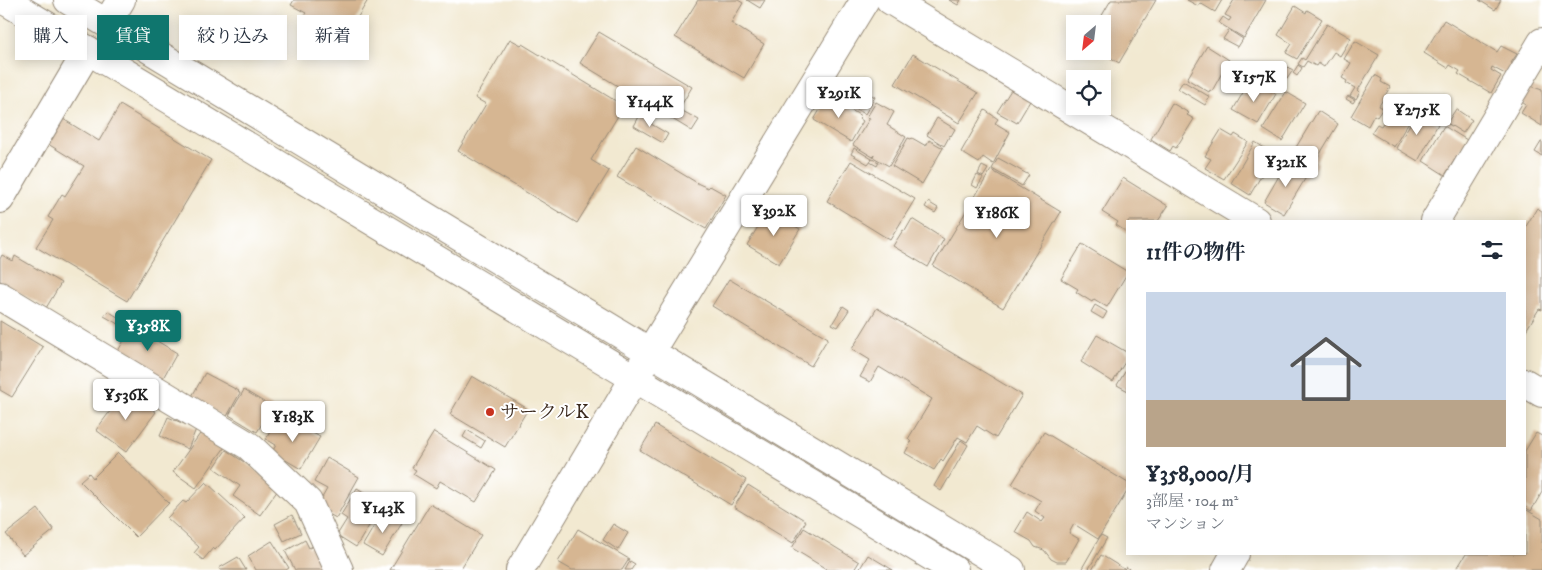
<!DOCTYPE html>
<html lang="ja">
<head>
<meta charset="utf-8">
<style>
	:root { --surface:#fff; --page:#f2f2f3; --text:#1f2937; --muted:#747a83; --line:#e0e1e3; --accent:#0f766e }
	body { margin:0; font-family:"IM FELL DW Pica","Noto Serif JP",serif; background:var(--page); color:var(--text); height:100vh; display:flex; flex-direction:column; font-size:19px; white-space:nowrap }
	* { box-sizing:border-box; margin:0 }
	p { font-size:16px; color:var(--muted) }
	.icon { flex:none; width:28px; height:28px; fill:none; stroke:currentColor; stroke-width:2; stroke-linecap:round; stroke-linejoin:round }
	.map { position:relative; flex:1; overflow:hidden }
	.sheet { position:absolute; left:1126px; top:220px; width:400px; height:335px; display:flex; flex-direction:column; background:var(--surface); border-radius:0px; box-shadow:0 2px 12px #0003 }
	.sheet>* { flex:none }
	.top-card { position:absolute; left:15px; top:15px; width:475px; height:45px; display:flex; gap:10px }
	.needle { width:32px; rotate:208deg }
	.buttons { position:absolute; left:1066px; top:15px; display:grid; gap:10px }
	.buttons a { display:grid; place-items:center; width:45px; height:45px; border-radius:0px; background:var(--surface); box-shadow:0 2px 12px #0003; font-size:25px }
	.price { position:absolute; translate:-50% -42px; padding:0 11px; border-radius:5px; background:#fff; color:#222; font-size:16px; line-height:32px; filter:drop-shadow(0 1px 2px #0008) }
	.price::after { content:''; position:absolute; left:50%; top:30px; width:15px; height:11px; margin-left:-8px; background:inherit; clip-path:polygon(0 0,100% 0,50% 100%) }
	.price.current { background:var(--accent); color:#fff }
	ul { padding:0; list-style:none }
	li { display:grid; align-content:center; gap:10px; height:265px; padding:0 20px }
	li+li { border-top:1px solid var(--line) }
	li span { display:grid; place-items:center; height:155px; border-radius:0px; color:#555 }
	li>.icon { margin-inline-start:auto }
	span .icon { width:90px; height:90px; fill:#fffc; stroke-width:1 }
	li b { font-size:21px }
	h2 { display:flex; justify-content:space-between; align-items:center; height:60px; padding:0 20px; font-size:21px }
	.tag { padding:0 18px; border-radius:0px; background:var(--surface); box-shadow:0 2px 12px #0003; font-size:18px; line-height:45px }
	.tag.current { background:var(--accent); color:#fff }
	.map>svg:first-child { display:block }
</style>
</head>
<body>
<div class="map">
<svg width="1542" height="570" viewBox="0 0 1542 570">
	<rect width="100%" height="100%" fill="#fff"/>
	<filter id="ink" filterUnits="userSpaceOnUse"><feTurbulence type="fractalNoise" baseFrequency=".02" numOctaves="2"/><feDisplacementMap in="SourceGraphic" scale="10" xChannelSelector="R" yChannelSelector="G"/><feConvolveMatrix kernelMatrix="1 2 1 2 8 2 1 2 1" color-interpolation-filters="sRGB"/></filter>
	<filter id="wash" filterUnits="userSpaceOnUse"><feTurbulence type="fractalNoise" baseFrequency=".0096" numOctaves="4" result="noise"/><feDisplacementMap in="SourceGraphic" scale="20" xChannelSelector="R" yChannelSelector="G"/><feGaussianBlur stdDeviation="1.12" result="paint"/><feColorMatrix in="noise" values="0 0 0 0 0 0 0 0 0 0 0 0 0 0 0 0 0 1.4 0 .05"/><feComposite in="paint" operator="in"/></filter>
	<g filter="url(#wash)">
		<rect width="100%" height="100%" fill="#f2e9d1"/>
		<g id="blocks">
			<!-- building -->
			<g fill="#d6b692">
				<polygon points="294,0 368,0 346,37 329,27 325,34 301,20 306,13 291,5"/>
				<polygon points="698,0 738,0 743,3 731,23 764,44 744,78 675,37"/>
				<polygon points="747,0 765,0 760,8"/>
				<polygon points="949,0 961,0 958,5"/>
				<polygon points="1111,0 1156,0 1119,63 1100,51 1102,51 1102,24 1097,24"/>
				<polygon points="1187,0 1222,0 1215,12 1200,3 1198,6"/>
				<polygon points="1234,0 1266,0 1244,38 1219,23 1223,17 1229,21 1231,18 1225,15"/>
				<polygon points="1479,0 1501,0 1495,10"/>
				<polygon points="1295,6 1306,13 1307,10 1322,19 1297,59 1286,53 1292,44 1278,35"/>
				<polygon points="1444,20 1497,52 1501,46 1517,54 1511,63 1513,64 1507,75 1492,67 1491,70 1501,76 1491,93 1458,74 1460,71 1450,65 1448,68 1424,53"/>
				<polygon points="1327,24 1351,38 1340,56 1334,52 1324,67 1318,63 1316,66 1307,61 1303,67 1298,64 1302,58 1305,60"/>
				<polygon points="1229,30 1243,39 1238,47 1223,39"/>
				<polygon points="599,32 692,87 679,109 699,120 692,131 580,63"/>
				<polygon points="510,39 521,45 522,44 624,106 591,160 609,171 577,223 458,151 486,104 475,98"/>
				<polygon points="1355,41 1379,55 1358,90 1360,92 1356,99 1350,96 1355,88 1346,83 1347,81 1342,78 1351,63 1344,59"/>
				<polygon points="1207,46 1229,60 1212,91 1210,90 1209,92 1187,79"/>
				<polygon points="913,54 978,93 959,123 895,84"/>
				<polygon points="1284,65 1293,70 1287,79 1279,74"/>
				<polygon points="1298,65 1302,68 1297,76 1293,73"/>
				<polygon points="1375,75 1382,79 1381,82 1390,87 1379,106 1383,108 1377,117 1374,115 1368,126 1351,116"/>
				<polygon points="1183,81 1210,97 1205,105 1178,89"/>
				<polygon points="1248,84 1260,91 1263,87 1276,94 1258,124 1233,110"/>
				<polygon points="1531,86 1542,90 1542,126 1521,113 1526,105 1522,102"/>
				<polygon points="1011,90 1030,101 1017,123 997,112"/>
				<polygon points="866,92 875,97 865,114 856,109"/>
				<polygon points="1286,92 1305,103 1282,141 1263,129"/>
				<polygon points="828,96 831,98 832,96 843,102 841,104 861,116 859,118 863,121 851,142 814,120"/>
				<polygon points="1348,96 1355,100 1353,103 1346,99"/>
				<polygon points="1396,100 1407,106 1402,113 1411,118 1394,147 1371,133 1377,124 1381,126 1387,117 1382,114 1388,104 1392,106"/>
				<polygon points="876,102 894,112 887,125 906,137 889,166 873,157 874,155 873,157 853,145 870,118 867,117"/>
				<polygon points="1172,103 1189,113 1187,115 1194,119 1176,148 1173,146 1170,151 1151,139"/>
				<polygon points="120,105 211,160 127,301 36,247 53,220 48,217 62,194 65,196 84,166 48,144 63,119 99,141"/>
				<polygon points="1456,109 1472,120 1463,133 1447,123"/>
				<polygon points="985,110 998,119 995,123 1010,132 993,164 983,157 979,163 961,152"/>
				<polygon points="1318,111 1338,124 1315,162 1318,163 1313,171 1307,168 1312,160 1295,149"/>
				<polygon points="1417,112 1438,124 1418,161 1396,148"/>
				<polygon points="641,113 653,120 651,124 668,134 663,143 634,126"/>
				<polygon points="937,118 955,129 951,136 950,135 944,146 927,135"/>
				<polygon points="1444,126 1467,140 1445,175 1423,161"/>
				<polygon points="1221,130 1233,137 1235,134 1248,142 1224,179 1205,168 1211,159 1205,156"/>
				<polygon points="908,138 911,139 912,138 926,146 929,140 943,148 922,184 892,166"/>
				<polygon points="1255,142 1274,154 1250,195 1231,183"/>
				<polygon points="1541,142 1542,142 1542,156 1535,152"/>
				<polygon points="636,146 699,184 708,188 710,186 726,195 706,229 617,177"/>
				<polygon points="854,148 872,159 868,164 851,154"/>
				<polygon points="998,158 1029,175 1022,186 992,169"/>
				<polygon points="872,159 879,162 877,166 870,162"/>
				<polygon points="851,161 915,199 890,240 827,201"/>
				<polygon points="1287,162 1308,174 1284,214 1264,202"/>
				<polygon points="982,166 988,169 983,177 978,174"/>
				<polygon points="991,170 1061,212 1003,308 933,266"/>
				<polygon points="977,175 983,178 977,188 972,185"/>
				<polygon points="1123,178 1168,206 1158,221 1128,221 1128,233 1116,225 1118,222 1102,212"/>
				<polygon points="928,202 938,208 935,213 925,207"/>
				<polygon points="1537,208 1542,211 1542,310 1539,309 1525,332 1525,228"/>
				<polygon points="768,210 800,229 779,264 747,245"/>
				<polygon points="912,219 944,239 928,267 893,246 903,230 905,231"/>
				<polygon points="1082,244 1128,272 1107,307 1094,299 1092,302 1076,292 1078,289 1061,279"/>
				<polygon points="2,255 13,261 15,256 61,283 46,308 0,281 0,259"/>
				<polygon points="729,279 828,338 811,366 712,306"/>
				<polygon points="1095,305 1107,312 1103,319 1091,312"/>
				<polygon points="843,306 849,310 838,327 832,324"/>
				<polygon points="877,308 1022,395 996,438 977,426 967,442 958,437 943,461 941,459 934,470 905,453 911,442 908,439 932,399 879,367 870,382 860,377 870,360 852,349"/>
				<polygon points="108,311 121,319 118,324 104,316"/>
				<polygon points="0,321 43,347 12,397 0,390"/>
				<polygon points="132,326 177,353 163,378 118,351"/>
				<polygon points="1097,335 1128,353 1128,357 1113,382 1081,362"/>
				<polygon points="1128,367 1128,391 1117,385"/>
				<polygon points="205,373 239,391 238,392 240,393 226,418 191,398"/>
				<polygon points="472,376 528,409 505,447 450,414"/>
				<polygon points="126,390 156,412 126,452 96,430"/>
				<polygon points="244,390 272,407 257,432 229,415"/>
				<polygon points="168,417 196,429 188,449 160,436"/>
				<polygon points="290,420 320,437 301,469 272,452 276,445 266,439 276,421 287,427"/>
				<polygon points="655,425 746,480 731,505 640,450"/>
				<polygon points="467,430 485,441 481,448 463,437"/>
				<polygon points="202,431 225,447 196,488 173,472"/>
				<polygon points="434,432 496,470 476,502 440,481 436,488 413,474 416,470 412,468"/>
				<polygon points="1044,432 1128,483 1128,490 1098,539 1074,524 1069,533 1079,539 1066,562 1057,562 1051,559 1044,550 1035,547 1031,541 1015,532 1027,512 1042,522 1045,518 1035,511 1041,501 1012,484"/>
				<polygon points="1536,433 1542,436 1542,492 1531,511 1525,507 1525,451"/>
				<polygon points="961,440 968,445 941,491 934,486"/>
				<polygon points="226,450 253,468 278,490 260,515 233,496 240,486 214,468"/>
				<polygon points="118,453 169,503 136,537 80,481 89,473 93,478"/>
				<polygon points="327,458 359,477 336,518 320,509 318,505 327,489 314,482"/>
				<polygon points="206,482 245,518 215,550 213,548 203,560 194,553 199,547 167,518 183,501 186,503"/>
				<polygon points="748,485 806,521 793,543 734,507"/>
				<polygon points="357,488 383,503 356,547 337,535 347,519 341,515"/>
				<polygon points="430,504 481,535 460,570 390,570"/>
				<polygon points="38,509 54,530 23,555 6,534"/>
				<polygon points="1525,509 1542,519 1542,570 1456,570 1466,554 1525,554"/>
				<polygon points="383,511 402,523 382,556 363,545"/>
				<polygon points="292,515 301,533 284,541 275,524"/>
				<polygon points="613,524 628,533 618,550 603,540"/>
				<polygon points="804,528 859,562 854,570 828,570 792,548"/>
				<polygon points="578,529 629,559 622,570 572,570 558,562"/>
				<polygon points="1101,535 1107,538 1088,570 1081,570"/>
				<polygon points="305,540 309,548 315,545 329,570 295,570 285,551"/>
				<polygon points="272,541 289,568 286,570 256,570 248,556"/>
				<polygon points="868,555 893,570 859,570"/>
				<polygon points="1101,555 1124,569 1126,567 1131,570 1092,570"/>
				<polygon points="238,557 246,570 220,570 219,568"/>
				<polygon points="630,561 635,564 631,570 625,570"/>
			</g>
		</g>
	</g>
	<g filter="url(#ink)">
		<use href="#blocks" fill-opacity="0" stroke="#968a78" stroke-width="1"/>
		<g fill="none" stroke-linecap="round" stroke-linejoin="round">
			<!-- street casing -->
			<g stroke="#968a78" stroke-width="30">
				<g id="street">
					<polyline points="890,0 1256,221"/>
					<polyline points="107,23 121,0"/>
					<polyline points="0,199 88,50"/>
					<polyline points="1435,221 1542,42"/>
					<polyline points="0,296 249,446 308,502 339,570"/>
					<polyline points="1525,383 1542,393"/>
					<polyline points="1226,570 1235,554"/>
				</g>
			</g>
			<!-- secondary casing -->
			<g stroke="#968a78" stroke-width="30">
				<g id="secondary">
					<polyline points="4,0 954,570"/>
					<polyline points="68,0 1011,570"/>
					<polyline points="520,570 650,352 865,0"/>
				</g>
			</g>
			<!-- street -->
			<use href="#street" stroke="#fff" stroke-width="28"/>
			<!-- secondary -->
			<use href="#secondary" stroke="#fff" stroke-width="28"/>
		</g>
	</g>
	<!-- markers -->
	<circle fill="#c8321e" stroke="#fff" stroke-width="2" cx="490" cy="412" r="5"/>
	<g text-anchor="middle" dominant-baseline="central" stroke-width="4" stroke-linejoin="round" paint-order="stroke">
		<!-- poi labels -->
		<g font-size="19" fill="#3b2a1e" stroke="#fff" text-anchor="start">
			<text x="500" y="412">サークルK</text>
		</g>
	</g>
</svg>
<div class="buttons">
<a><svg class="needle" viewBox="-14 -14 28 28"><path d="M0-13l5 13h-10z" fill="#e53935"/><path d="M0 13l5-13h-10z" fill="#747a83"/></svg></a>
<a><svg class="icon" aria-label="locate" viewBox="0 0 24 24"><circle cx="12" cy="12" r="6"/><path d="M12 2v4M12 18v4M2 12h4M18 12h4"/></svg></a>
</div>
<b class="price" style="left:1254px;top:103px">¥157K</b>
<b class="price" style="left:839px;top:119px">¥291K</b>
<b class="price" style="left:650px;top:128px">¥144K</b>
<b class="price" style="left:1417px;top:136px">¥275K</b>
<b class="price" style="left:1286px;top:188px">¥321K</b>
<b class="price" style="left:774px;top:237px">¥392K</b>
<b class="price" style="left:997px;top:239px">¥186K</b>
<b class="price current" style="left:148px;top:352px">¥358K</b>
<b class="price" style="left:126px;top:421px">¥536K</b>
<b class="price" style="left:293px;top:443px">¥183K</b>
<b class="price" style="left:383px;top:534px">¥143K</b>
<div class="top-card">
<a class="tag">購入</a>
<a class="tag current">賃貸</a>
<a class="tag">絞り込み</a>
<a class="tag">新着</a>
</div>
<section class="sheet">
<h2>11件の物件<svg class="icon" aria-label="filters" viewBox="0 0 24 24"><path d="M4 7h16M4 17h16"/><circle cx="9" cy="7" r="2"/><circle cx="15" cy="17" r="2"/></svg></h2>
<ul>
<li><span style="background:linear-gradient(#c9d6e8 70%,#b9a48a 0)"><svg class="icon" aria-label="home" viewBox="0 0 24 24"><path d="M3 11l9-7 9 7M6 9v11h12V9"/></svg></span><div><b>¥358,000/月</b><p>3部屋 · 104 m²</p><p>マンション</p></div></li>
</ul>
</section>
</div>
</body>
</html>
